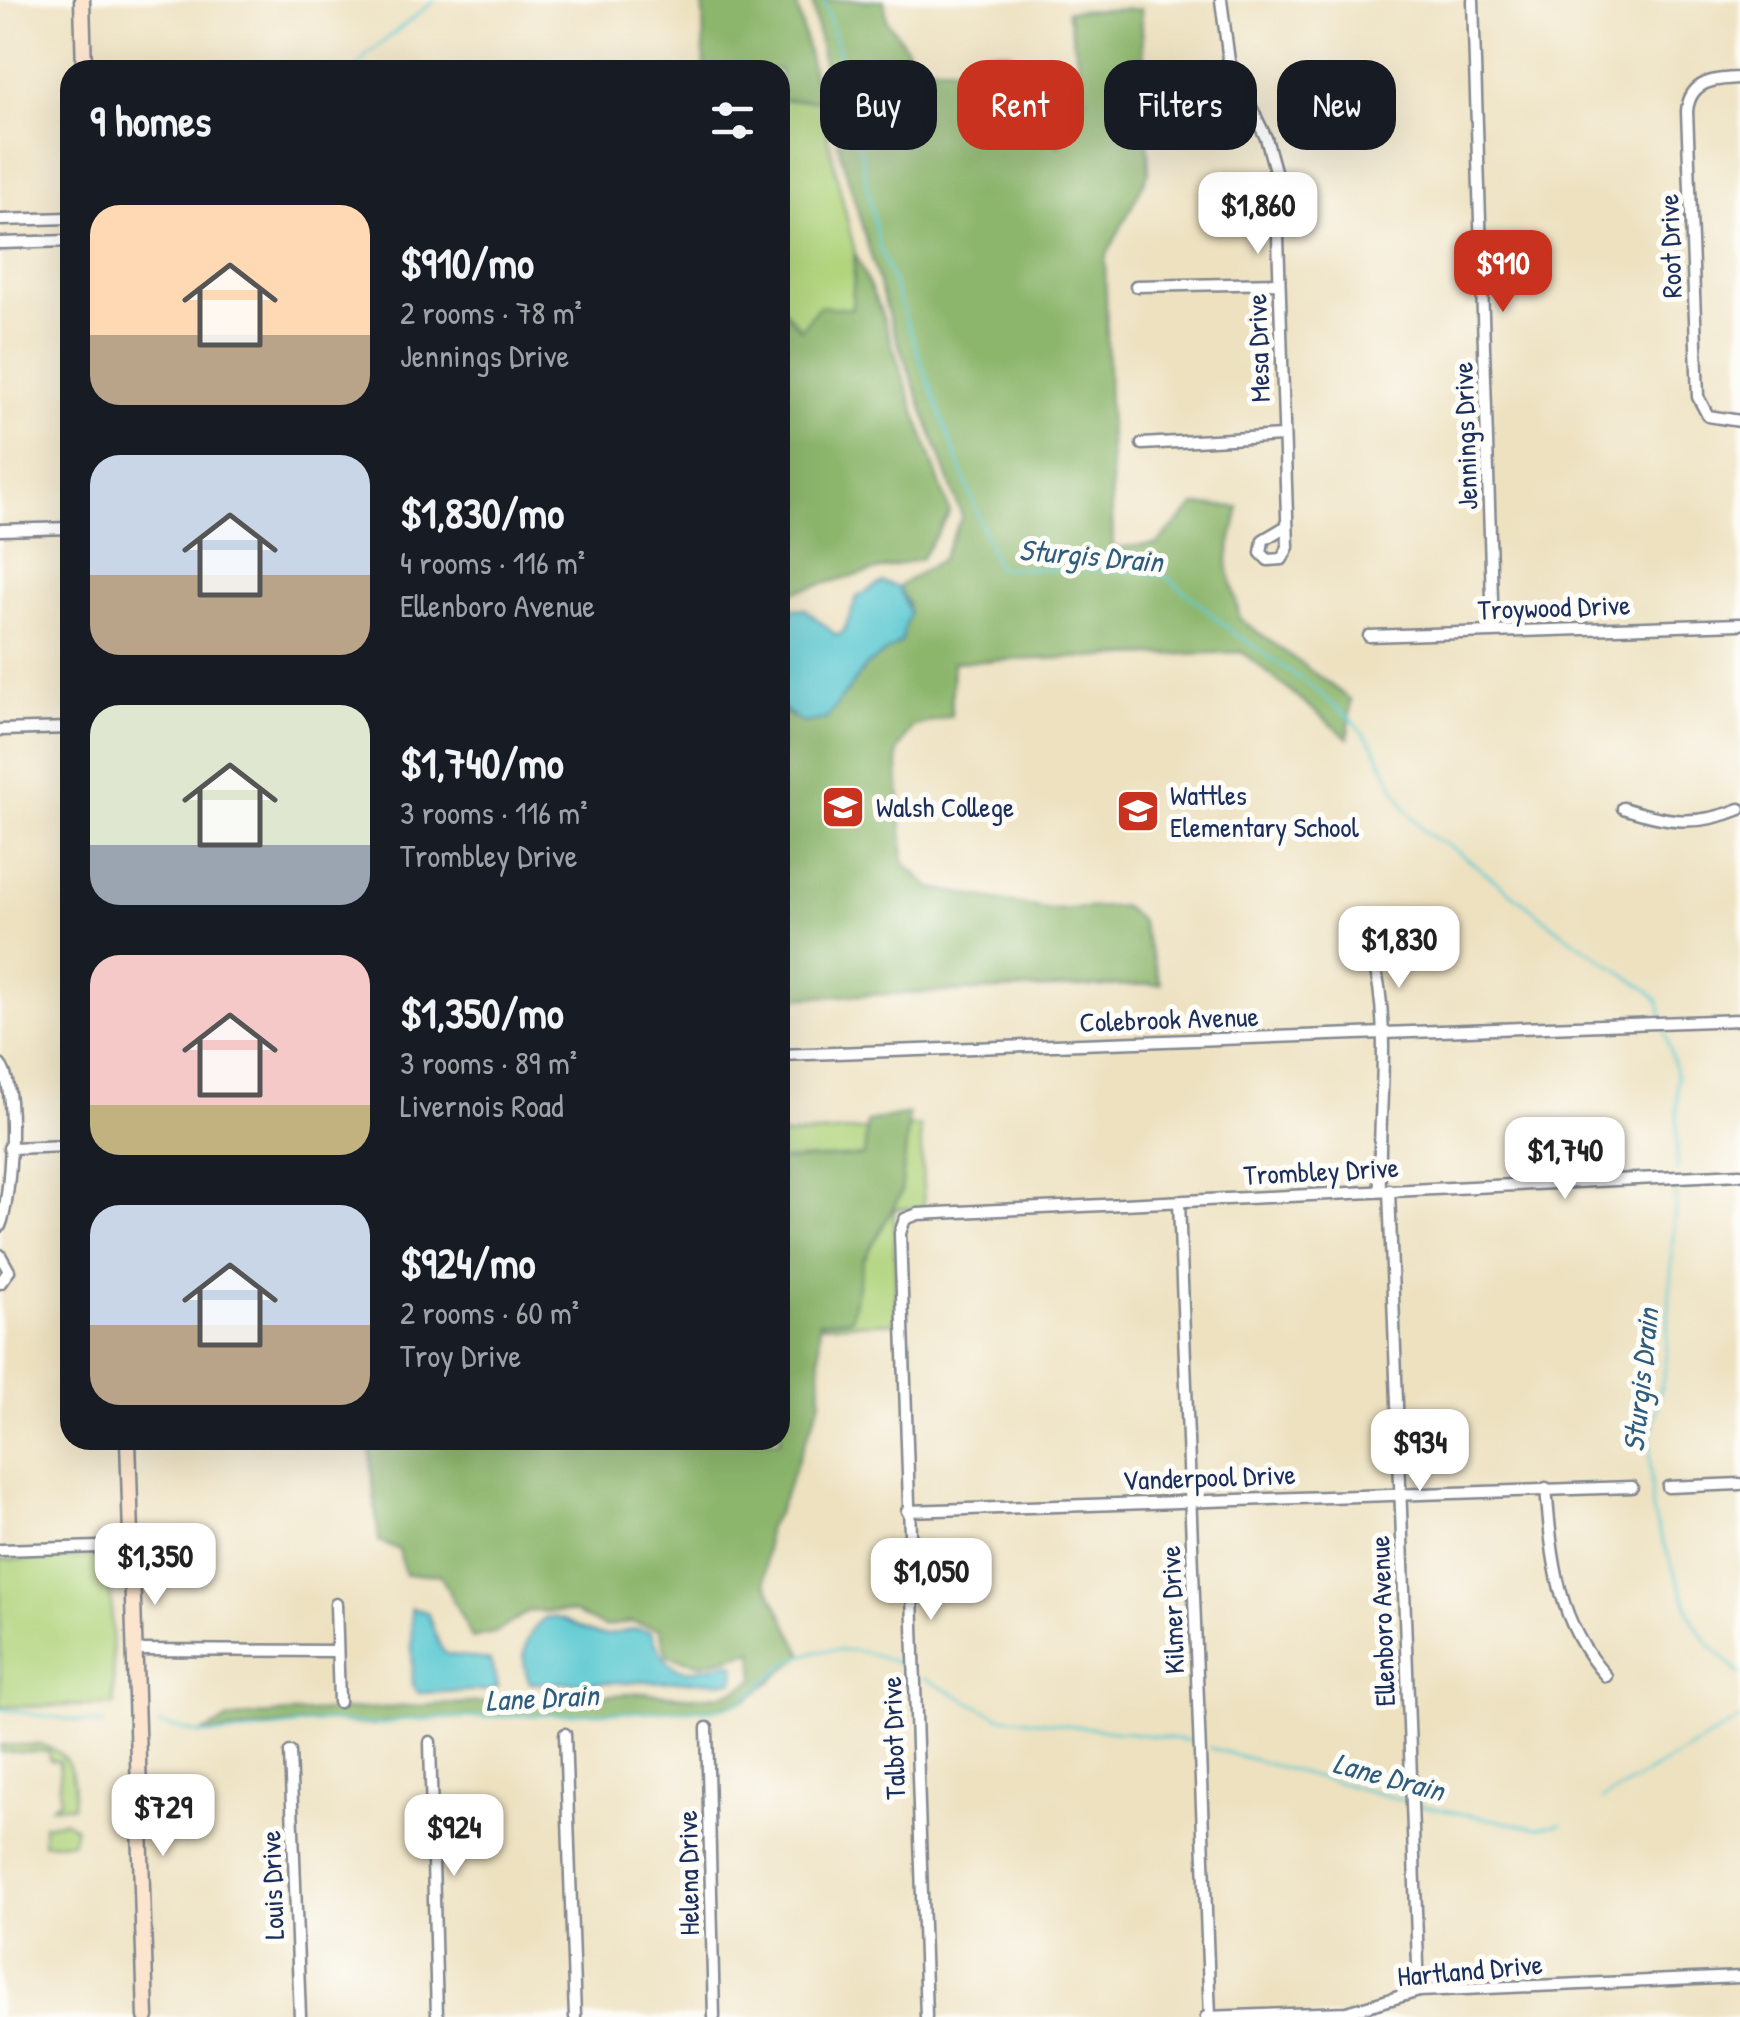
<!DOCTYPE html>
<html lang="en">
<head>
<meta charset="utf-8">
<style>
	:root { --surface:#171b24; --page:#20242c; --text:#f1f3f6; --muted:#9ea1a6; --accent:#c8321e }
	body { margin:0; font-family:"Patrick Hand",sans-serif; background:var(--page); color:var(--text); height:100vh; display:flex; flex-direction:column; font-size:38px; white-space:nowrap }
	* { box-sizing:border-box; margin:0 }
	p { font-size:32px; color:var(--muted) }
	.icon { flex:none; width:55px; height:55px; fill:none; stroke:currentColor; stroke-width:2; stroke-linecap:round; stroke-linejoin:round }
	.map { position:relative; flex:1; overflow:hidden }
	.panel { position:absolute; left:60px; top:60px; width:730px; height:1390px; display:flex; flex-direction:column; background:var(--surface); border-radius:30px; box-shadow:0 10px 40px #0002 }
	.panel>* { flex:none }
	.top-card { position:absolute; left:820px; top:60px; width:770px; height:90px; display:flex; gap:20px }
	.price { position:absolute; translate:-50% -85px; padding:0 22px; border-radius:20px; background:#fff; color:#222; font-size:32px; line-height:65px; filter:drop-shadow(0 2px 5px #0008) }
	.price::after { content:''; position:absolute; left:50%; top:60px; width:30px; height:22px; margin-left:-15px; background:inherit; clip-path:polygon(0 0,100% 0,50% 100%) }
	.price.current { background:var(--accent); color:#fff }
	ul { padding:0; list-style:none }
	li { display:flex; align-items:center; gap:30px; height:250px; padding:0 30px }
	li span { display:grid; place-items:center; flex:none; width:280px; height:200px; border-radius:30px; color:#555 }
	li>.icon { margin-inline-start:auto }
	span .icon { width:120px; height:120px; fill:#fffc; stroke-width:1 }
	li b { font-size:42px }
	h2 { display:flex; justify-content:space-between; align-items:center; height:120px; padding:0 30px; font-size:42px }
	.pill { padding:0 35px; border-radius:30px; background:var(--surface); box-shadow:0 10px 40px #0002; font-size:35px; line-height:90px }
	.pill.current { background:var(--accent); color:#fff }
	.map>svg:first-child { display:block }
</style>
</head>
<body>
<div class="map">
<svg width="1740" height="2017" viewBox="0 0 1740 2017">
	<rect width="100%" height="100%" fill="#fdfcf7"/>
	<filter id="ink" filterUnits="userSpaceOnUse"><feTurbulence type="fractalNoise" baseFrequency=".01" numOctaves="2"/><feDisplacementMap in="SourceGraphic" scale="20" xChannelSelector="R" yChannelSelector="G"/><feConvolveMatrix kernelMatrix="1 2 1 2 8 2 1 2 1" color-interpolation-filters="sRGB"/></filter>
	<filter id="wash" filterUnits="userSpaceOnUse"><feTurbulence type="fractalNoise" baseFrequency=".0048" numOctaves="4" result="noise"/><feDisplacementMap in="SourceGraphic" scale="40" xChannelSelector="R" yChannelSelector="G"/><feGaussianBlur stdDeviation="2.25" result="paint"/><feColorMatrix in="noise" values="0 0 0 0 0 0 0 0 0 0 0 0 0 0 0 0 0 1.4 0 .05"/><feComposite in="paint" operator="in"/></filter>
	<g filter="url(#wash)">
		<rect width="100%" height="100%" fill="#ede1c0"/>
		<!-- green -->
		<g fill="#b1d47d" stroke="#66826e" stroke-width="2.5">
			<polygon points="780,100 819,100 855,253 852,309 801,329 780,306"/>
			<polygon points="920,1126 924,1208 894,1209 896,1322 780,1327 780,1136"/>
			<polygon points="110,1556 114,1705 0,1707 0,1560"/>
			<path d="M41 1745C72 1752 76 1778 73 1806H52L60 1800 59 1761 50 1760 49 1751 0 1752V1746Z"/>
			<polygon points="65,1821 75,1828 72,1842 43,1843 43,1825"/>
		</g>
		<!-- forest -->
		<g fill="#8cb66c" stroke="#547265" stroke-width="2.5">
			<polygon points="703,0 796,0 819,100 780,100 780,70 704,70"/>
			<polygon points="812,0 884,0 887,20 919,66 983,69 984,51 1008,51 1040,71 1058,146 1086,98 1067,11 1141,9 1149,172 1105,259 1113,548 1157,544 1195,505 1239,507 1227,562 1240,619 1351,700 1348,738 1242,652 953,662 951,716 912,727 897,752 904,863 931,888 1051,910 1122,906 1140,920 1161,984 780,998 780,707 791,717 826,719 867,665 901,642 908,604 898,587 942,559 962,516 888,314 839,147"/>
			<polygon points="855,253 881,312 950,513 921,559 780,595 780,306 801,329 819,306 852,309"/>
			<path d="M909 1114 901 1194 863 1261 851 1319 819 1322 821 1400 778 1512 767 1529 765 1581 803 1655 748 1699 715 1709 399 1720 374 1726 327 1721 200 1734 229 1719 256 1715 646 1693C681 1696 727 1704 755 1678L753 1651 702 1664 667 1656 660 1629 630 1622 604 1627 574 1612 529 1611 497 1632 472 1638 440 1574 405 1575 399 1550 379 1541 369 1443 780 1440V1160L864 1156 867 1122Z"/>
		</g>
		<!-- water -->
		<g fill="#5cc9d1" stroke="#3c7c98" stroke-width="2.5">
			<polygon points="882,582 898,587 909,612 901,642 867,665 826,719 802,723 780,706 780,610 804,608 837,636 844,631 857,597"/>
			<path d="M411 1608 427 1612C449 1671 435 1647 490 1661L498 1686 490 1690 418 1693 413 1686Z"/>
			<path d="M548 1617C569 1617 583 1634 603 1635 621 1635 631 1625 651 1632 670 1678 684 1675 729 1662L735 1666 734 1681 530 1683C518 1657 524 1632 548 1617Z"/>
		</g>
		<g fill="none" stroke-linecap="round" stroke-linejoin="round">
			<!-- stream -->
			<g stroke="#5cc9d1" stroke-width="2.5">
				<polyline points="824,0 849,91 879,246 997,568 1137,571 1168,577 1229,629 1311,686 1352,720 1374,746 1405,808 1425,833 1457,851 1563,933 1648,990 1659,1002 1662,1015"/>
				<polyline points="356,70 368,54 435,0"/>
				<polyline points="1665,1032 1677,1076 1677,1170"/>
				<polyline points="1676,1185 1666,1363 1650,1440 1652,1512 1693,1621 1708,1643 1740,1674"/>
				<polyline points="924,1678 997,1716 1193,1741"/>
				<polyline points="0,1709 104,1725"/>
				<path d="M159 1724 200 1734H231L327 1721 382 1725 399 1720 715 1709C749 1704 762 1682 787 1664 822 1641 874 1649 908 1669"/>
				<polyline points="1210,1748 1406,1801"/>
				<polyline points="1602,1800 1740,1719"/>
				<polyline points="1418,1805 1536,1828 1561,1824"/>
			</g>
		</g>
	</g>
	<g filter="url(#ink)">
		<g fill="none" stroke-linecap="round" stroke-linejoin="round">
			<!-- minor casing -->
			<g stroke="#84888f" stroke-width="15">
				<g id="minor">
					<polyline points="1221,0 1229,61 1266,138 1276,174 1288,547 1282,559 1268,560 1261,553 1263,540 1285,527"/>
					<polyline points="1473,0 1493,631"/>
					<path d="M1740 78C1715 79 1690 80 1687 111L1698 397 1708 416 1740 421"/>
					<polyline points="0,220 70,218"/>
					<polyline points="0,243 70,241"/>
					<polyline points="1136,286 1279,283"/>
					<polyline points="1142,444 1283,436"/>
					<polyline points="0,530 70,528"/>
					<polyline points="1369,636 1740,624"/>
					<polyline points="0,730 70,728"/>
					<path d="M1623 808C1667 822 1696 827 1740 809"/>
					<path d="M1372 954C1393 1028 1377 1114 1380 1190"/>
					<polyline points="780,1055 1740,1020"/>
					<path d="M0 1065C18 1084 11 1201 0 1226"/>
					<polyline points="9,1148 70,1146"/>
					<polyline points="1389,1190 1419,1991"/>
					<polyline points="1179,1202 1210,2017"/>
					<polyline points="0,1255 9,1271 0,1283"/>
					<polyline points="1668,1487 1740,1484"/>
					<path d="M1546 1488C1552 1558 1557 1623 1606 1676"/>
					<polyline points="907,1511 1632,1487"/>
					<polyline points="0,1550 132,1546"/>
					<polyline points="336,1604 339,1702"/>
					<polyline points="135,1650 337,1651"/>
					<polyline points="707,1728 714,2017"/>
					<polyline points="565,1734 575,2017"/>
					<polyline points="430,1742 437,2017"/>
					<polyline points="290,1752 300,2017"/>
					<polyline points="926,2017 900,1233 905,1219 918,1214 1740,1174"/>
					<polyline points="1206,2017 1347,2012 1419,1991 1740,1977"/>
				</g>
			</g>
			<!-- secondary casing -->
			<g stroke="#84888f" stroke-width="19">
				<g id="secondary">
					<polyline points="82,0 84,70"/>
					<polyline points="128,1440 146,2017"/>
				</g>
			</g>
			<!-- minor -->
			<use href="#minor" stroke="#fff" stroke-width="10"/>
			<!-- secondary -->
			<use href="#secondary" stroke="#fbe5cf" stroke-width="14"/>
		</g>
	</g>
	<!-- icons -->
	<defs>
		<g id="university-square" transform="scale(2.25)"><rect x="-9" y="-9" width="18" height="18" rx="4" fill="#c8321e" stroke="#fdfcf7"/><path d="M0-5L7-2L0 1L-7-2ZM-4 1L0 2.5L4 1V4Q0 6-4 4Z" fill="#fff"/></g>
		<g id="school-square" transform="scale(2.25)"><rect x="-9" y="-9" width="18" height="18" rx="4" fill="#c8321e" stroke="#fdfcf7"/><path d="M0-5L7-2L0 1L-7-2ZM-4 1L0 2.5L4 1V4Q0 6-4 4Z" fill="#fff"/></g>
	</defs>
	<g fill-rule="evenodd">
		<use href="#university-square" x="843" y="807"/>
		<use href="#school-square" x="1138" y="811"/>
	</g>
	<g text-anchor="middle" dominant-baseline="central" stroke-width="10" stroke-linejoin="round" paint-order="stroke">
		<!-- street labels -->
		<g font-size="28" fill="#1b2f5e" stroke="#fdfcf7">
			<text transform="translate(1670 246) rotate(-92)">Root Drive</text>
			<text transform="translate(1258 348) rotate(-92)">Mesa Drive</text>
			<text transform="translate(1465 436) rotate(-92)">Jennings Drive</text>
			<text transform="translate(1554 607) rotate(-2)">Troywood Drive</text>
			<text transform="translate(1169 1019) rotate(-2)">Colebrook Avenue</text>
			<text transform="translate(1321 1171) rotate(-3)">Trombley Drive</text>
			<text transform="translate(1209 1477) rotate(-2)">Vanderpool Drive</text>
			<text transform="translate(1172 1610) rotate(-92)">Kilmer Drive</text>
			<text transform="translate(1382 1621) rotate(-92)">Ellenboro Avenue</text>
			<text transform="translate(893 1738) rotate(-92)">Talbot Drive</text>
			<text transform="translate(688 1873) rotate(-91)">Helena Drive</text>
			<text transform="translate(272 1885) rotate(-92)">Louis Drive</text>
			<text transform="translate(1470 1970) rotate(-5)">Hartland Drive</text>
		</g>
		<!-- poi labels -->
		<g font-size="28" fill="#1b2f5e" stroke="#fdfcf7" text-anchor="start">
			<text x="1170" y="795">Wattles<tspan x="1170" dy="32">Elementary School</tspan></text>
			<text x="876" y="807">Walsh College</text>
		</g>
		<!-- water labels -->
		<g font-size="30" font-style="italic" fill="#2e5d80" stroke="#fdfcf7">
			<text transform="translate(1091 555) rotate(5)">Sturgis Drain</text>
			<text transform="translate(1640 1380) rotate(-84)">Sturgis Drain</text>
			<text transform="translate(542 1697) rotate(-3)">Lane Drain</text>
			<text transform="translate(1389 1776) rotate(15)">Lane Drain</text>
		</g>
	</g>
</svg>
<b class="price" style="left:1258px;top:257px">$1,860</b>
<b class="price current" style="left:1503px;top:315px">$910</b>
<b class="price" style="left:1399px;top:991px">$1,830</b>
<b class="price" style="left:1565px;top:1202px">$1,740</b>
<b class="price" style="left:1420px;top:1494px">$934</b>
<b class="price" style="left:155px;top:1608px">$1,350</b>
<b class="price" style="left:931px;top:1623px">$1,050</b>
<b class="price" style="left:163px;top:1859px">$729</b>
<b class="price" style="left:454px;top:1879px">$924</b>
<div class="top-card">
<a class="pill">Buy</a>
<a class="pill current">Rent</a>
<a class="pill">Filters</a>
<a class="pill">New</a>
</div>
<section class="panel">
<h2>9 homes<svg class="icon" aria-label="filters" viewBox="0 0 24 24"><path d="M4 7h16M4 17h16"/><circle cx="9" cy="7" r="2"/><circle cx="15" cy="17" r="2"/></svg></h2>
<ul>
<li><span style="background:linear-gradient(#ffd9b3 65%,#b9a48a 0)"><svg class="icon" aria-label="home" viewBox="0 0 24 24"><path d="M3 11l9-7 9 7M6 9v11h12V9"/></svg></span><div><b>$910/mo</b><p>2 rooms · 78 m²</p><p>Jennings Drive</p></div></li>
<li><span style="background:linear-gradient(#c9d6e8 60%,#b9a48a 0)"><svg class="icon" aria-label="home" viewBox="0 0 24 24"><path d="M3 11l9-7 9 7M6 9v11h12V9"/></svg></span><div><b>$1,830/mo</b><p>4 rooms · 116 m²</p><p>Ellenboro Avenue</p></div></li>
<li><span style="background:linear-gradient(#dfe7d0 70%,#9aa5b1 0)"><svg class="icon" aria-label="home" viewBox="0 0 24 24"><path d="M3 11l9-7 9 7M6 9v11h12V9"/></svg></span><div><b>$1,740/mo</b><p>3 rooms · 116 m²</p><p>Trombley Drive</p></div></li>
<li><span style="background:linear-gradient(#f6c9c9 75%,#c2b280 0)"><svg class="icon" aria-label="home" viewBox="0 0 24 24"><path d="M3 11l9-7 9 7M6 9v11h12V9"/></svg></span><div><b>$1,350/mo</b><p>3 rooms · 89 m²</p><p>Livernois Road</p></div></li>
<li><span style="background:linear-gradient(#c9d6e8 60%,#b9a48a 0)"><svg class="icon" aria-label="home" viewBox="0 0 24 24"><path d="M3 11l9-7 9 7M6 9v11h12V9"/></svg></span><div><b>$924/mo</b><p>2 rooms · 60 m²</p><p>Troy Drive</p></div></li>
</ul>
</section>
</div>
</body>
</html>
